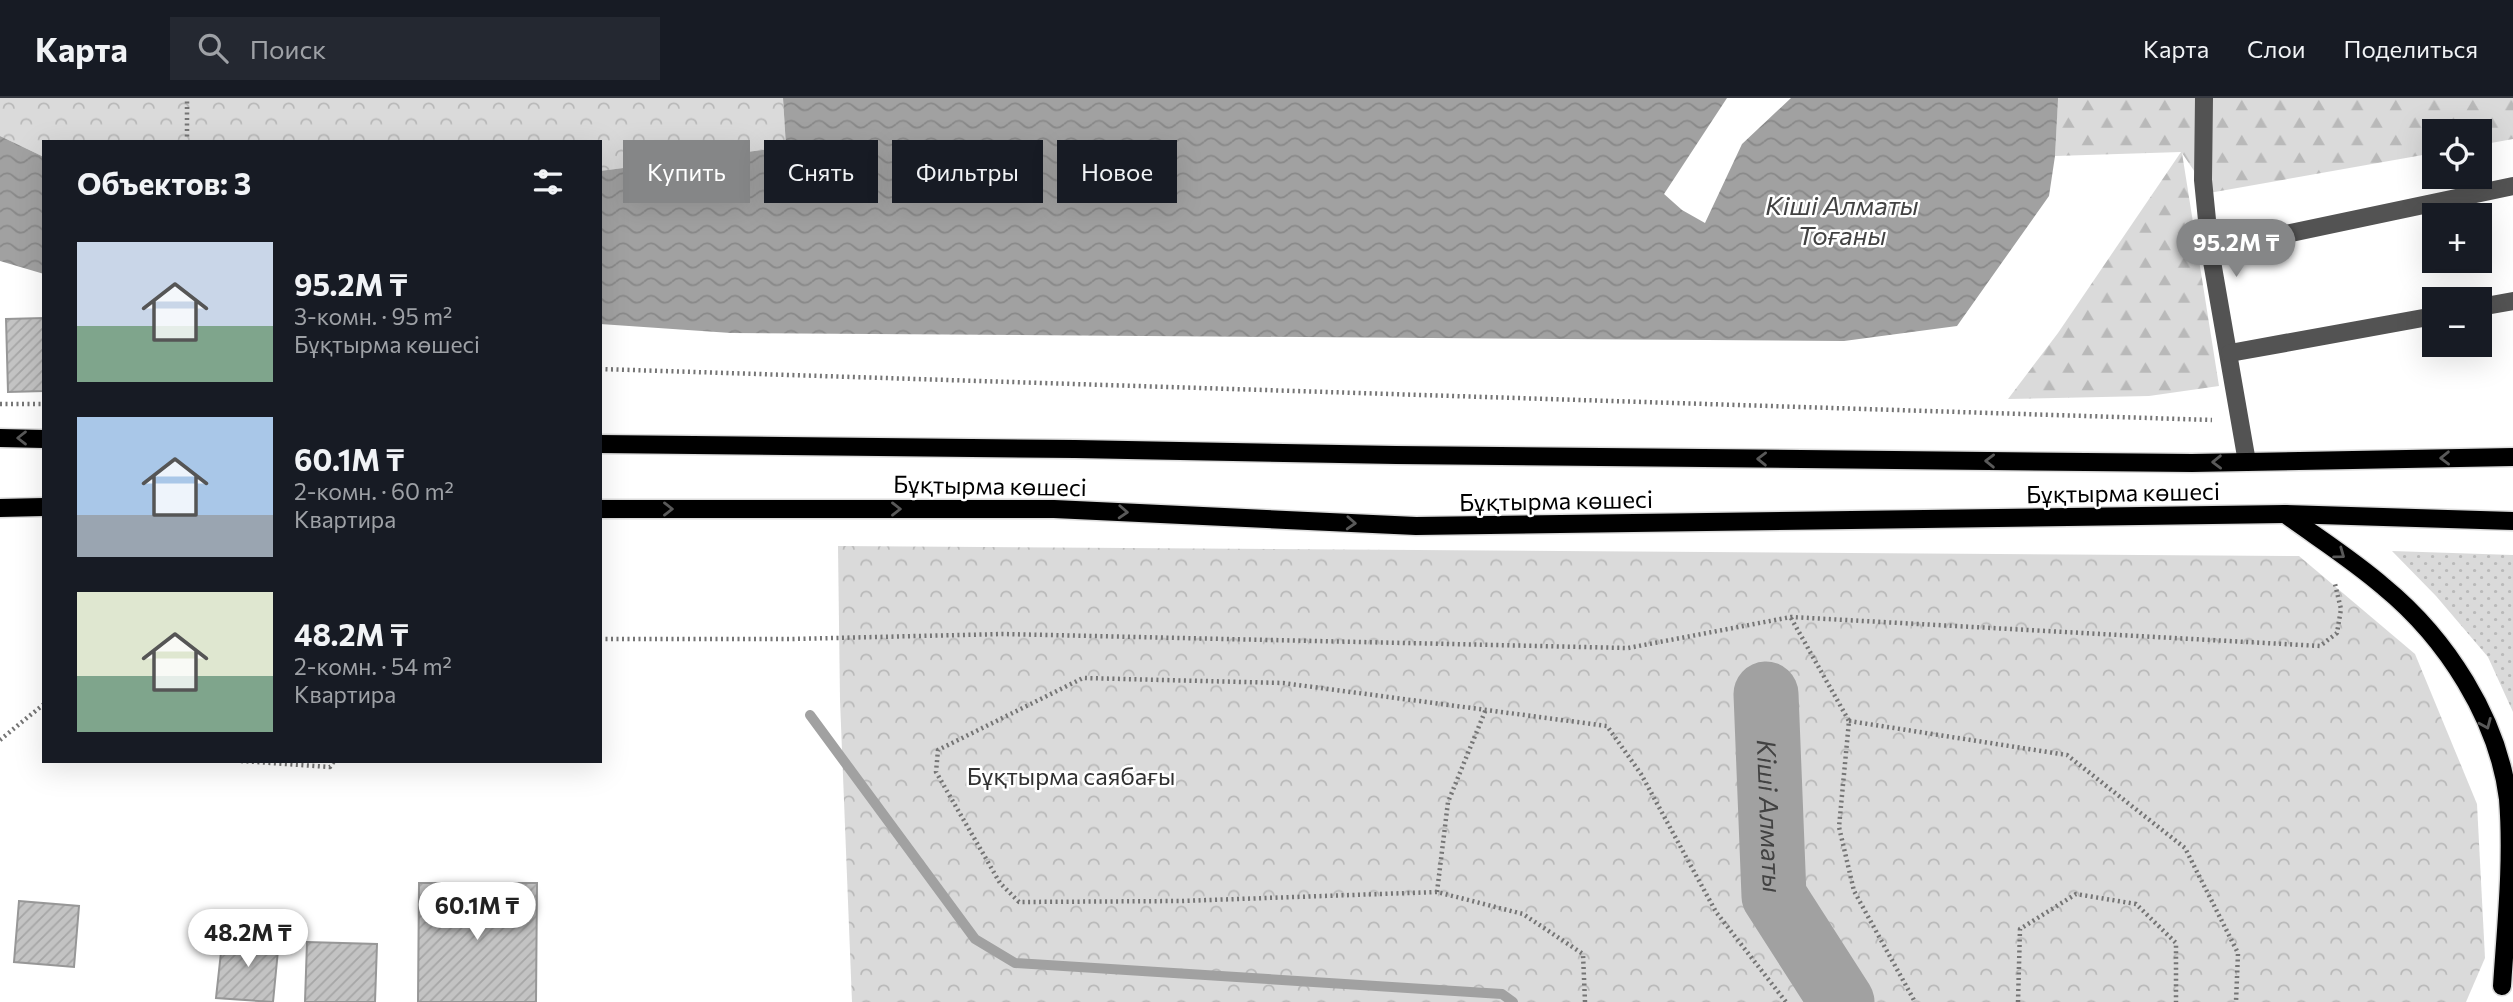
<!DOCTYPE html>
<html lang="ru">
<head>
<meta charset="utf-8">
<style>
	:root { --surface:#171b24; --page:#242831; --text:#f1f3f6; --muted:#9ea1a6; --line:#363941; --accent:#858687 }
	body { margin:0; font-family:Commissioner,sans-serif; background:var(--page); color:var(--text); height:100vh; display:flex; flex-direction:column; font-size:26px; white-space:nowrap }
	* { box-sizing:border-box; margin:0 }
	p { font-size:23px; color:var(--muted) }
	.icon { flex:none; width:38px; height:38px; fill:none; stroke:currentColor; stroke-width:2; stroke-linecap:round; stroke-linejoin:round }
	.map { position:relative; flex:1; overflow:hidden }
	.side { position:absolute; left:42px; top:42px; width:560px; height:623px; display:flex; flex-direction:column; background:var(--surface); border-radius:0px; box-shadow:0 7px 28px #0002 }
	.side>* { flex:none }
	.top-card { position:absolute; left:623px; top:42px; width:665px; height:63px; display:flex; gap:14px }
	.tools { position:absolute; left:2422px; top:21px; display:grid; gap:14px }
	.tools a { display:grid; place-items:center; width:70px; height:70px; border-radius:0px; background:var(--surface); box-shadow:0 7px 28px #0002; font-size:35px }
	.price { position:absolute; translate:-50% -60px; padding:0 16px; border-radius:24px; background:#fff; color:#222; font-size:23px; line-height:46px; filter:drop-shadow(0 2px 4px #0008) }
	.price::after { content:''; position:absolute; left:50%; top:42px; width:21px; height:16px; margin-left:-10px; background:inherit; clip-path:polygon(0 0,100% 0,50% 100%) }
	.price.selected { background:var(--accent); color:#fff }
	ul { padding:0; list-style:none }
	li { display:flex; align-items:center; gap:21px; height:175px; padding:0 35px }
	li span { display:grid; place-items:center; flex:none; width:196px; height:140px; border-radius:0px; color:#555 }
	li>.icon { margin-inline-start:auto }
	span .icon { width:84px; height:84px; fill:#fffc; stroke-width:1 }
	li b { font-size:30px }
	h2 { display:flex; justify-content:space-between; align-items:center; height:84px; padding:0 35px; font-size:30px }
	.chip { padding:0 24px; border-radius:0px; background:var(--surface); box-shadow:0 7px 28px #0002; font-size:24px; line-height:63px }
	.chip.selected { background:var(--accent); color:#fff }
	header { display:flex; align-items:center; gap:42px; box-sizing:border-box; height:98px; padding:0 35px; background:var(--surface); border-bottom:2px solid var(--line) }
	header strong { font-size:33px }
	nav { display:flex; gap:38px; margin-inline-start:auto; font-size:24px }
	.search { width:490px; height:63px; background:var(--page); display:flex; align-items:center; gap:18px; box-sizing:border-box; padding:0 24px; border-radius:0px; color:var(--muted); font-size:26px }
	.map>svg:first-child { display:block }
</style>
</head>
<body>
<header>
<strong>Карта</strong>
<div class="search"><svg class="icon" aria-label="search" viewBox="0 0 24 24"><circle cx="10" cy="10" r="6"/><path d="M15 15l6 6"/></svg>Поиск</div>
<nav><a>Карта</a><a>Слои</a><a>Поделиться</a></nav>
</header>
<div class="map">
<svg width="2513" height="904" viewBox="0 0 2513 904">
	<defs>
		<pattern id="grass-dots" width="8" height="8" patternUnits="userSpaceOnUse" patternTransform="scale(1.75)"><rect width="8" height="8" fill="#dadada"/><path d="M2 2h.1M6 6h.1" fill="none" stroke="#b9b9b9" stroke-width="1.8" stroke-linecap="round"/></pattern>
		<pattern id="forest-firs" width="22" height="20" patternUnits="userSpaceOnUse" patternTransform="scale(1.75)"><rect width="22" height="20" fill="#dadada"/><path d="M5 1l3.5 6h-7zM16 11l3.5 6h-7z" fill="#b9b9b9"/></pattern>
		<pattern id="park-crowns" width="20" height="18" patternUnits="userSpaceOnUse" patternTransform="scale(1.75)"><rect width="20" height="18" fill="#dadada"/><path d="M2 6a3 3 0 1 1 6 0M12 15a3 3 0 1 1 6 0" fill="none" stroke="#b9b9b9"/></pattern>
		<pattern id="water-waves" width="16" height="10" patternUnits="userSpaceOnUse" patternTransform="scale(1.75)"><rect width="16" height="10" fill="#a1a1a1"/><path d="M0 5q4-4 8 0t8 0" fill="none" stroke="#898989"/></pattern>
		<pattern id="building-hatch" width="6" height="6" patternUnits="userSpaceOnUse" patternTransform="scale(1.75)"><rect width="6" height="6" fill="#c3c3c3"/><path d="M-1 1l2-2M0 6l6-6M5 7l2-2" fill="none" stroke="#a6a6a6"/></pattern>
	</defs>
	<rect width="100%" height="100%" fill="#fff"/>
	<!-- grass -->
	<polygon fill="url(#grass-dots)" points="2392,453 2513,457 2513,614 2488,559 2436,498"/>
	<!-- forest -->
	<polygon fill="url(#forest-firs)" points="2058,0 2513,0 2513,41 2480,47 2480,33 2434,33 2434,55 2209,95 2182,55 2219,288 2149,298 2008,301 2058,235 2181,54 2055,58"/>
	<!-- park -->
	<g fill="url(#park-crowns)">
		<polygon points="0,0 783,0 786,49 600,73 600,44 44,44 44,59 0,38"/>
		<polygon points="838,448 2299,458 2415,556 2477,706 2485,860 2466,904 852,904 840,602"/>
	</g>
	<!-- water -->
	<g fill="url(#water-waves)">
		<polygon points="783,0 1727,0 1664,96 1682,112 1705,125 1742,46 1791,0 2058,0 2058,2 2055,58 2049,98 1957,228 1844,243 731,235 600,226 600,73 786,49"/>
		<polygon points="0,38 44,59 44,176 0,163"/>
	</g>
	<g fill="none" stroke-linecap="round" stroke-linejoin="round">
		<!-- stream -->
		<polyline stroke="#a1a1a1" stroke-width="10" points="810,617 975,841 1015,865 1502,896 1513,904"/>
		<!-- river -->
		<path stroke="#a1a1a1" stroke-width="65" id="s1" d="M1766 596 1774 798 1842 904"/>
	</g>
	<!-- building -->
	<g fill="url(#building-hatch)" stroke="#979797" stroke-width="2">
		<polygon points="44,220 44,293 8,294 6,221"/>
		<polygon points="419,785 537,785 536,904 418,904"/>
		<polygon points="19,803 79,808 74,869 14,864"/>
		<polygon points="223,836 279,842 273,904 216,900"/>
		<polygon points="307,844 377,846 375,904 305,904"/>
	</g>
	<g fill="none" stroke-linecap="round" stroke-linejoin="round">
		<!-- major casing -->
		<g stroke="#dbdbdb" stroke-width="21">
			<g id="major">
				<polyline points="0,340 44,341"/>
				<polyline points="600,346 1075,351 1396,357 2192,365 2513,359"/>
				<polyline points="0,410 44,409"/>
				<polyline points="600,411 1054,411 1416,428 2285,416 2513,423"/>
				<path d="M2285 416C2318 440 2353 462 2384 489 2446 540 2498 620 2508 701 2513 763 2506 827 2502 888"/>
			</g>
		</g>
		<!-- path -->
		<g stroke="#757575" stroke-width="4.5" stroke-dasharray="2 3.5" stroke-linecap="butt">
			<polyline points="187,44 187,0"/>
			<polyline points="600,271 2212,322"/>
			<polyline points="0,306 44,306"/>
			<polyline points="1791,520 1849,623 1839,729 1854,793 1915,904"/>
			<polyline points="600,541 791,541 1003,536 1628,550 1791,519 2320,548 2337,535 2341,511 2335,486"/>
			<polyline points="1849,623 2067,657 2185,750 2238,855 2236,904"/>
			<polyline points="0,642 44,606"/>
			<polyline points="241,663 330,669 334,663"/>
			<polyline points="1437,794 1448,704 1486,611"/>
			<polyline points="1585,904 1583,856 1523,816 1437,794 1181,803 1019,804 1000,785 936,674 938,652 1083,580 1283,585 1607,628 1641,676 1716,814 1786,904"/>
			<polyline points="2018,904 2020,831 2076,796 2136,806 2176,845 2176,904"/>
		</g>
		<!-- minor -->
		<g stroke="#535353" stroke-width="18">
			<polyline points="2204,0 2203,82 2210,152 2247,364"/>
			<polyline points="2210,152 2513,88"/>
			<polyline points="2480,209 2513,203"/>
			<polyline points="2230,255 2434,218"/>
		</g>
		<!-- major -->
		<use href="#major" stroke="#000" stroke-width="18"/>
	</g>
	<!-- one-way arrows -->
	<defs><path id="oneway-chevron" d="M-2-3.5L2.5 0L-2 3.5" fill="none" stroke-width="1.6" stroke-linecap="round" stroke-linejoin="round" transform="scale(1.75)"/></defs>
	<g stroke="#595959">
		<use href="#oneway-chevron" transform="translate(22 340) rotate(-180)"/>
		<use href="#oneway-chevron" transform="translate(2445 360) rotate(179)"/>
		<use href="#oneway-chevron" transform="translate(1762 361) rotate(-179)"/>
		<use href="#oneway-chevron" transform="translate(1990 363) rotate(-179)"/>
		<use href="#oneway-chevron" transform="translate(2217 364) rotate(179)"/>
		<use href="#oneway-chevron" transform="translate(668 411)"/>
		<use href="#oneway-chevron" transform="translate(896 411)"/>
		<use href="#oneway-chevron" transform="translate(1123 414) rotate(3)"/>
		<use href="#oneway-chevron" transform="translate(1351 425) rotate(3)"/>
		<use href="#oneway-chevron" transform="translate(2340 456) rotate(36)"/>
		<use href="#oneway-chevron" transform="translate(2486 626) rotate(67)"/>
	</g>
	<g text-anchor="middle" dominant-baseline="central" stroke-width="5" stroke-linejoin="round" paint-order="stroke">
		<!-- street labels -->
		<g font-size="24" fill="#000" stroke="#fff">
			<text transform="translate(990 387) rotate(1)">Бұқтырма көшесі</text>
			<text transform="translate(2123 394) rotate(-1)">Бұқтырма көшесі</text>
			<text transform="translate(1556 402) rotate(-1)">Бұқтырма көшесі</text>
		</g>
		<!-- park labels -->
		<g font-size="24" fill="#313131" stroke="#fff">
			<text x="1071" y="677">Бұқтырма саябағы</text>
		</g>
		<!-- water labels -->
		<g font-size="26" font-style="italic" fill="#424242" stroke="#fff">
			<text x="1842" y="106">Кіші Алматы<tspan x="1842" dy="30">Тоғаны</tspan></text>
			<text stroke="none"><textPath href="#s1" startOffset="122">Кіші Алматы</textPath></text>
		</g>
	</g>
</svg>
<div class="tools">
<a><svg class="icon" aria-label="locate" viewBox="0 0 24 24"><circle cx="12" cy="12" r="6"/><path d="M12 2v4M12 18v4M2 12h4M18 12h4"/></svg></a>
<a>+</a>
<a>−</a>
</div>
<b class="price selected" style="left:2236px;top:181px">95.2M ₸</b>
<b class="price" style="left:477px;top:844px">60.1M ₸</b>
<b class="price" style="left:248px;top:871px">48.2M ₸</b>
<div class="top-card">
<a class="chip selected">Купить</a>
<a class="chip">Снять</a>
<a class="chip">Фильтры</a>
<a class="chip">Новое</a>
</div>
<section class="side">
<h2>Объектов: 3<svg class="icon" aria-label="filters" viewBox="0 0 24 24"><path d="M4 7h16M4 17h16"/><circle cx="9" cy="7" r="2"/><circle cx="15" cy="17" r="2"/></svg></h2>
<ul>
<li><span style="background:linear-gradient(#c9d6e8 60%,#7fa58c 0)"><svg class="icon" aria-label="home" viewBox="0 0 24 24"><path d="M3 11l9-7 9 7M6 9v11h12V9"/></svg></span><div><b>95.2M ₸</b><p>3-комн. · 95 m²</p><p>Бұқтырма көшесі</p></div></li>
<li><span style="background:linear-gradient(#a9c7e8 70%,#9aa5b1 0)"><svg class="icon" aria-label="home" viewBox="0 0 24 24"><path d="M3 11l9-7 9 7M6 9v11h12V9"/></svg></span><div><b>60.1M ₸</b><p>2-комн. · 60 m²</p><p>Квартира</p></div></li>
<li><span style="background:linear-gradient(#dfe7d0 60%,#7fa58c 0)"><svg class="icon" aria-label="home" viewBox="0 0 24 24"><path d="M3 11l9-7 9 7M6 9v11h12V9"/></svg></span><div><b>48.2M ₸</b><p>2-комн. · 54 m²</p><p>Квартира</p></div></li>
</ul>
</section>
</div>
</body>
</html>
